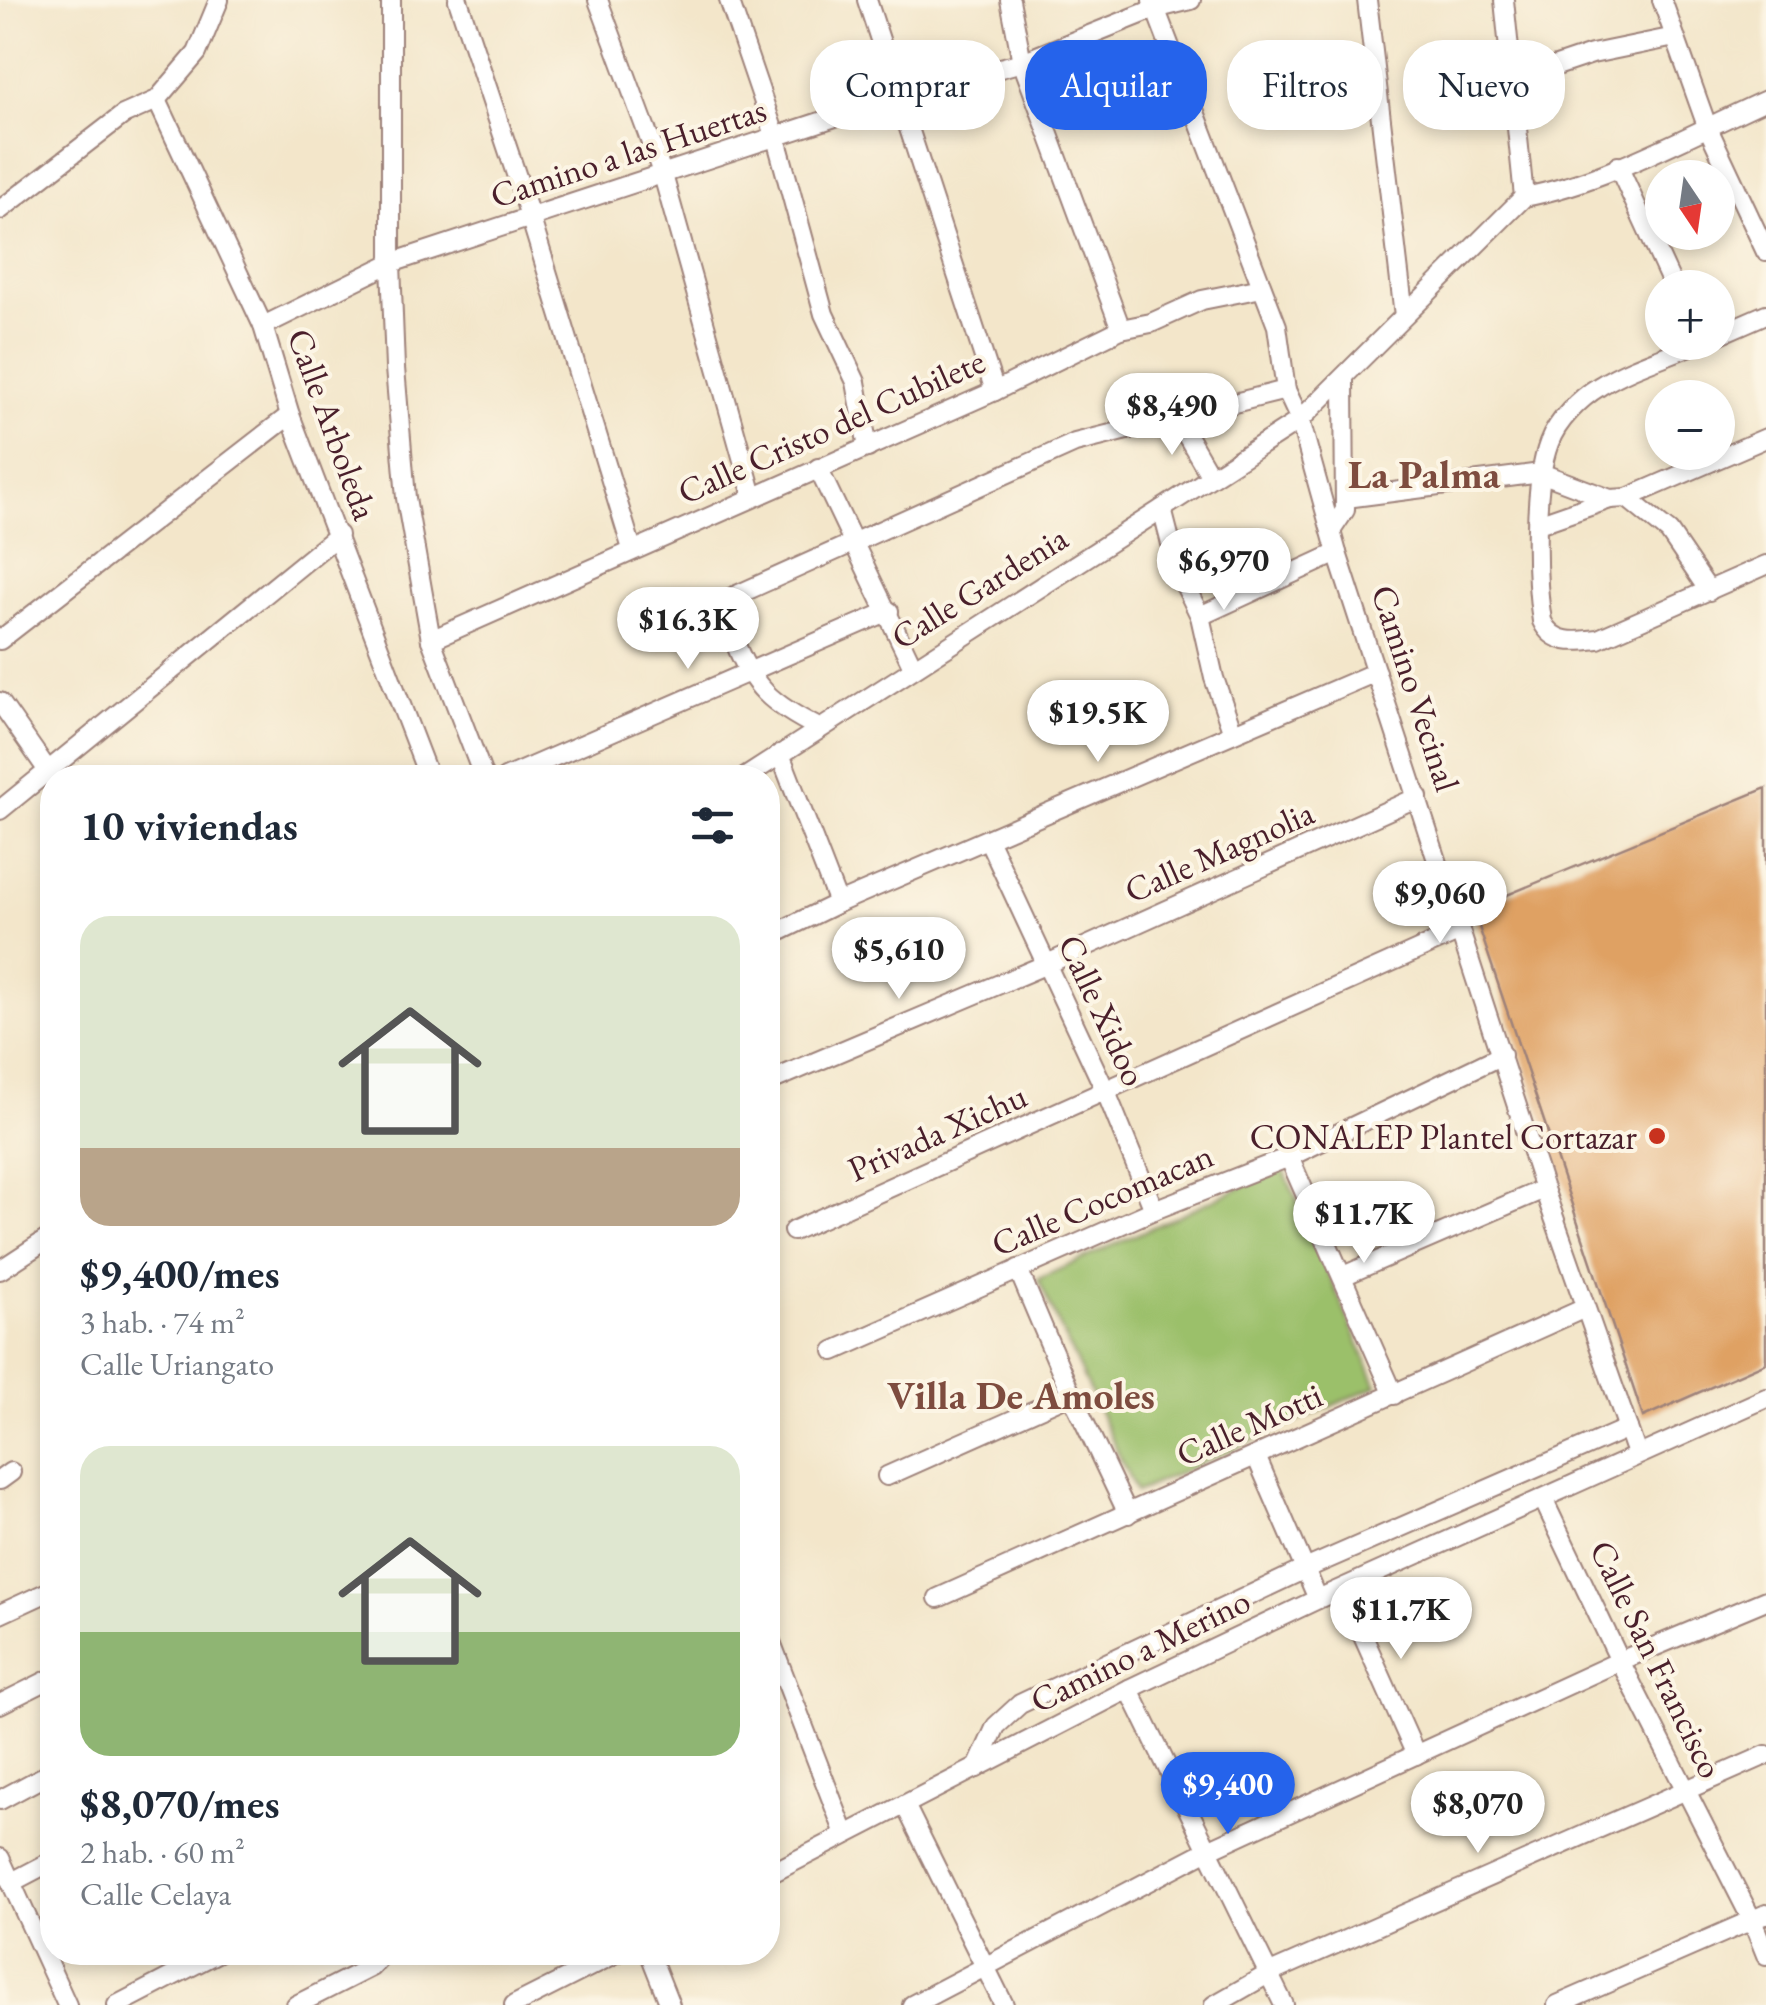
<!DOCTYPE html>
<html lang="es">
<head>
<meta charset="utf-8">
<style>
	:root { --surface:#fff; --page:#f6f6f7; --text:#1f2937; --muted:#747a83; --accent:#2563eb }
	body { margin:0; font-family:"EB Garamond",serif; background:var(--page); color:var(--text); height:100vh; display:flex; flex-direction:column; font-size:38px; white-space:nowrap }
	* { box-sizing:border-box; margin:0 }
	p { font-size:32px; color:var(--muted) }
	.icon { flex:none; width:55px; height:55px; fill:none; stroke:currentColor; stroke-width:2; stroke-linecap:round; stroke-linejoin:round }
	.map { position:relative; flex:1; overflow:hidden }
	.details { position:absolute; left:40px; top:765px; width:740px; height:1200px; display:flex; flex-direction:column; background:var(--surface); border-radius:40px; box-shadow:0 5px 15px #0003 }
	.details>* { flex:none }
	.top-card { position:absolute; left:810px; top:40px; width:805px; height:90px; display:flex; gap:20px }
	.needle { width:65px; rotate:167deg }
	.controls { position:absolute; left:1645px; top:160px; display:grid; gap:20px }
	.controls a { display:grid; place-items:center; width:90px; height:90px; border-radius:50%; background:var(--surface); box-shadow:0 5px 15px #0003; font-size:50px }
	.price { position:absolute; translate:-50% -85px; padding:0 22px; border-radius:35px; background:#fff; color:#222; font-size:32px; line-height:65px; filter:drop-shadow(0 2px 5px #0008) }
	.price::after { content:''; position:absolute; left:50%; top:60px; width:30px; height:22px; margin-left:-15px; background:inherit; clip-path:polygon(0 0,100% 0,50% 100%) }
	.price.selected { background:var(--accent); color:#fff }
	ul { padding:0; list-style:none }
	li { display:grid; align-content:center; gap:20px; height:530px; padding:0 40px }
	li span { display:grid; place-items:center; height:310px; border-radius:30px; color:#555 }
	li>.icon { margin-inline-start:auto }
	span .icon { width:180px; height:180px; fill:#fffc; stroke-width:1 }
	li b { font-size:42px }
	h2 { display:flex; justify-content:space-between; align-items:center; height:120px; padding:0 40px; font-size:42px }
	.pill { padding:0 35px; border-radius:40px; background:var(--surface); box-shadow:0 5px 15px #0003; font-size:35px; line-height:90px }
	.pill.selected { background:var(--accent); color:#fff }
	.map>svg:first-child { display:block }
</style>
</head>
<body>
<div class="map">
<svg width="1766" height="2005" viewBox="0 0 1766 2005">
	<rect width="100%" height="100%" fill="#fcf5e5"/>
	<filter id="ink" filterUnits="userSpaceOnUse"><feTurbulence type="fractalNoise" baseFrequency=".01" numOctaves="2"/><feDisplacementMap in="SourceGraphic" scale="20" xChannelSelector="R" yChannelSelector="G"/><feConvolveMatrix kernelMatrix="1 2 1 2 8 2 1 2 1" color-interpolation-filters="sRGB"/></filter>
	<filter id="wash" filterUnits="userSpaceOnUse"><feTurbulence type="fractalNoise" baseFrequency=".0048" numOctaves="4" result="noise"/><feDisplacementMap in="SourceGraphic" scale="40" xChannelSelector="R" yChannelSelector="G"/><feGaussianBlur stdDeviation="2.25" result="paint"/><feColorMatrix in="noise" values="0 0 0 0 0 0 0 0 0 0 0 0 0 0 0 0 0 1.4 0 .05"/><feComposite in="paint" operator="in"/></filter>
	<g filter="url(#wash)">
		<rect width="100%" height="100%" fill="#f3e6ca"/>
		<!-- green -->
		<polygon fill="#9bc06b" stroke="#72704b" stroke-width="2.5" points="1283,1168 1377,1386 1136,1492 1038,1279"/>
		<g id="blocks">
			<!-- building -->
			<polygon fill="#dfa164" points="1766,788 1766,1363 1643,1417 1473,909"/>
		</g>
	</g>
	<g filter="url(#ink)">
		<use href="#blocks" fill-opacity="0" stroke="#9e827a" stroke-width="2.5"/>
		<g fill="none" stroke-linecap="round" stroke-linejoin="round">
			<!-- minor casing -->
			<g stroke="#9e827a" stroke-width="22">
				<g id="minor">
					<polyline points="391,0 391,263 395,368 406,498 431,640 484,778"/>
					<polyline points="458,0 531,219 632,549"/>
					<polyline points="598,0 663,175 753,496"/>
					<polyline points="729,0 776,138 824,314 856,382 868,448"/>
					<polyline points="867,0 995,391"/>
					<polyline points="1010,0 1022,62 1121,329"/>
					<polyline points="1152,0 1277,326 1286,390 1300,420 1337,553 1544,1189 1637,1454"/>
					<polyline points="1367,0 1404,316"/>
					<polyline points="1504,0 1524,197"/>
					<polyline points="1662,0 1707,126 1766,252"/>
					<polyline points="1512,81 1592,54 1675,37"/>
					<polyline points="157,100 263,326 290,415 429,778"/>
					<polyline points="1618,166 1674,288"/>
					<polyline points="0,210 123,115 157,100 197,53 219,0"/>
					<polyline points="263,326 391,263 896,97 1022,62 1154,9 1191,0"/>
					<polyline points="1718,335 1766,314"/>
					<path d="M1700 342C1668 356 1630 367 1600 386 1580 398 1557 421 1549 443 1533 485 1535 577 1542 621 1553 645 1576 642 1598 639L1766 565"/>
					<polyline points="1175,415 1211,477"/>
					<polyline points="818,468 913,667"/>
					<polyline points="1346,498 1541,473 1610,499"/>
					<polyline points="1627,498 1669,532 1709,591"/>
					<polyline points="1162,509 1178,571 1200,616 1214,678 1233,733"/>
					<polyline points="1538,524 1610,499 1627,498 1766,438"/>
					<polyline points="1331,531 1345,510 1344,379"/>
					<polyline points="1200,616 1337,553"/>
					<polyline points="0,640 290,415"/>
					<polyline points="431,640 995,391 1121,329 1151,323 1202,300 1262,288"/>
					<polyline points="0,702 53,778"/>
					<path d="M819 728C773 705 751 687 733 637 729 624 724 610 730 598L1075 443 1286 390"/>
					<polyline points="780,754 838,903"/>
					<polyline points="505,778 889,611"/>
					<path d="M744 778 1300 420 1524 197C1606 182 1690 134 1766 100"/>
					<polyline points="0,810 338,535"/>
					<polyline points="988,839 1106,1092 1154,1210"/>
					<polyline points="768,937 838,903 1376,672"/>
					<polyline points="768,1082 1047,964 1418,797"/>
					<polyline points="1289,1157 1394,1395"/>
					<polyline points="793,1231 1460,931"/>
					<polyline points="1018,1269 1071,1394 1128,1514"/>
					<polyline points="0,1270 52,1236"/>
					<polyline points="1343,1276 1544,1189"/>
					<polyline points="834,1351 1154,1210 1289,1157 1502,1055"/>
					<polyline points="1256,1456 1318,1599"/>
					<polyline points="887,1476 1071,1394"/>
					<polyline points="0,1480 11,1472"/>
					<polyline points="1543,1499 1620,1661 1752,1920 1766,1955"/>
					<polyline points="1342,1589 1416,1755"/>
					<polyline points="938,1598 1585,1308"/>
					<polyline points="0,1614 52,1590"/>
					<polyline points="768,1634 845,1834"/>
					<polyline points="1129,1689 1284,2005"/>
					<polyline points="0,1704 52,1678"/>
					<polyline points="977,1768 996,1726 1020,1704 1305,1569 1628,1428"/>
					<polyline points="0,1800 52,1772"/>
					<polyline points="905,1805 1004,2005"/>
					<polyline points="0,1858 67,2005"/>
					<polyline points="768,1875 1129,1689 1318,1599 1766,1398"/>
					<polyline points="12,1882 52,1861"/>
					<polyline points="649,1952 670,2005"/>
					<polyline points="117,2005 219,1952"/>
					<polyline points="296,2005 371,1967 384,1952"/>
					<polyline points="514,2005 619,1952"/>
					<polyline points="912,2005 1208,1850 1620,1661 1766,1600"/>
					<polyline points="1214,2005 1270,1973 1766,1755"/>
					<polyline points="1557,2005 1766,1914"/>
				</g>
			</g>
			<!-- minor -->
			<use href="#minor" stroke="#fff" stroke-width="18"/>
		</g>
	</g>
	<!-- markers -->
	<circle fill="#c8321e" stroke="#fcf5e5" stroke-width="4" cx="1657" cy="1136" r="10"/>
	<g text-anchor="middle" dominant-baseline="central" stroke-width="8" stroke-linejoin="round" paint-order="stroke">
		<!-- street labels -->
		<g font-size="35" fill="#4a1f2b" stroke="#fcf5e5">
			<text transform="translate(628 152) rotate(-18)">Camino a las Huertas</text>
			<text transform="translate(333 424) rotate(70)">Calle Arboleda</text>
			<text transform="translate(831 426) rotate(-24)">Calle Cristo del Cubilete</text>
			<text transform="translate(979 587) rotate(-32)">Calle Gardenia</text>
			<text transform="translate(1416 688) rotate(72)">Camino Vecinal</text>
			<text transform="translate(1219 851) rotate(-24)">Calle Magnolia</text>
			<text transform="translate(1103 1010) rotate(65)">Calle Xidoo</text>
			<text transform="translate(937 1132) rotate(-24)">Privada Xichu</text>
			<text transform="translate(1102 1199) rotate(-23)">Calle Cocomacan</text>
			<text transform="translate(1249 1424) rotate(-24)">Calle Motti</text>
			<text transform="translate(1140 1650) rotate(-26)">Camino a Merino</text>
			<text transform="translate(1657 1659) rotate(64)">Calle San Francisco</text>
		</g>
		<!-- poi labels -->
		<g font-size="35" fill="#4a1f2b" stroke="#fcf5e5" text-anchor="end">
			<text x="1637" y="1136">CONALEP Plantel Cortazar</text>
		</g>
		<!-- quarter labels -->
		<g font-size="40" font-weight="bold" fill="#7e4c3f" stroke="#fcf5e5">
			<text x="1424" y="474">La Palma</text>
			<text x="1021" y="1395">Villa De Amoles</text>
		</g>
	</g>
</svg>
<div class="controls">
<a><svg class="needle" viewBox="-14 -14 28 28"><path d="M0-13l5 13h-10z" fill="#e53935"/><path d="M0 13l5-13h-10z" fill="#747a83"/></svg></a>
<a>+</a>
<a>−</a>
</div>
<b class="price" style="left:1172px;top:458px">$8,490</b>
<b class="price" style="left:1224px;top:613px">$6,970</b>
<b class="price" style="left:688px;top:672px">$16.3K</b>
<b class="price" style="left:1098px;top:765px">$19.5K</b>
<b class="price" style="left:1440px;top:946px">$9,060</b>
<b class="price" style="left:899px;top:1002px">$5,610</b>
<b class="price" style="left:1364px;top:1266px">$11.7K</b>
<b class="price" style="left:1401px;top:1662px">$11.7K</b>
<b class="price selected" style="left:1228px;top:1837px">$9,400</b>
<b class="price" style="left:1478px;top:1856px">$8,070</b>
<div class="top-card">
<a class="pill">Comprar</a>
<a class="pill selected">Alquilar</a>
<a class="pill">Filtros</a>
<a class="pill">Nuevo</a>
</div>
<section class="details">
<h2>10 viviendas<svg class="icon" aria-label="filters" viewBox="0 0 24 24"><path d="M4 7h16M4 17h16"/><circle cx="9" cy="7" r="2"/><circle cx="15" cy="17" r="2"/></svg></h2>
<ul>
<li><span style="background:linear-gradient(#dfe7d0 75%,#b9a48a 0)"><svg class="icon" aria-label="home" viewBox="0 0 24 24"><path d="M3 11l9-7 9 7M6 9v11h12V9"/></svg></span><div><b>$9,400/mes</b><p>3 hab. · 74 m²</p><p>Calle Uriangato</p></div></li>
<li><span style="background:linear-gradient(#dfe7d0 60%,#8fb573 0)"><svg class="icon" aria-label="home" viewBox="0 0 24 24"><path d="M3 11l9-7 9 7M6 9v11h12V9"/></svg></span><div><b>$8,070/mes</b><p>2 hab. · 60 m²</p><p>Calle Celaya</p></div></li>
</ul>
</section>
</div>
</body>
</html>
